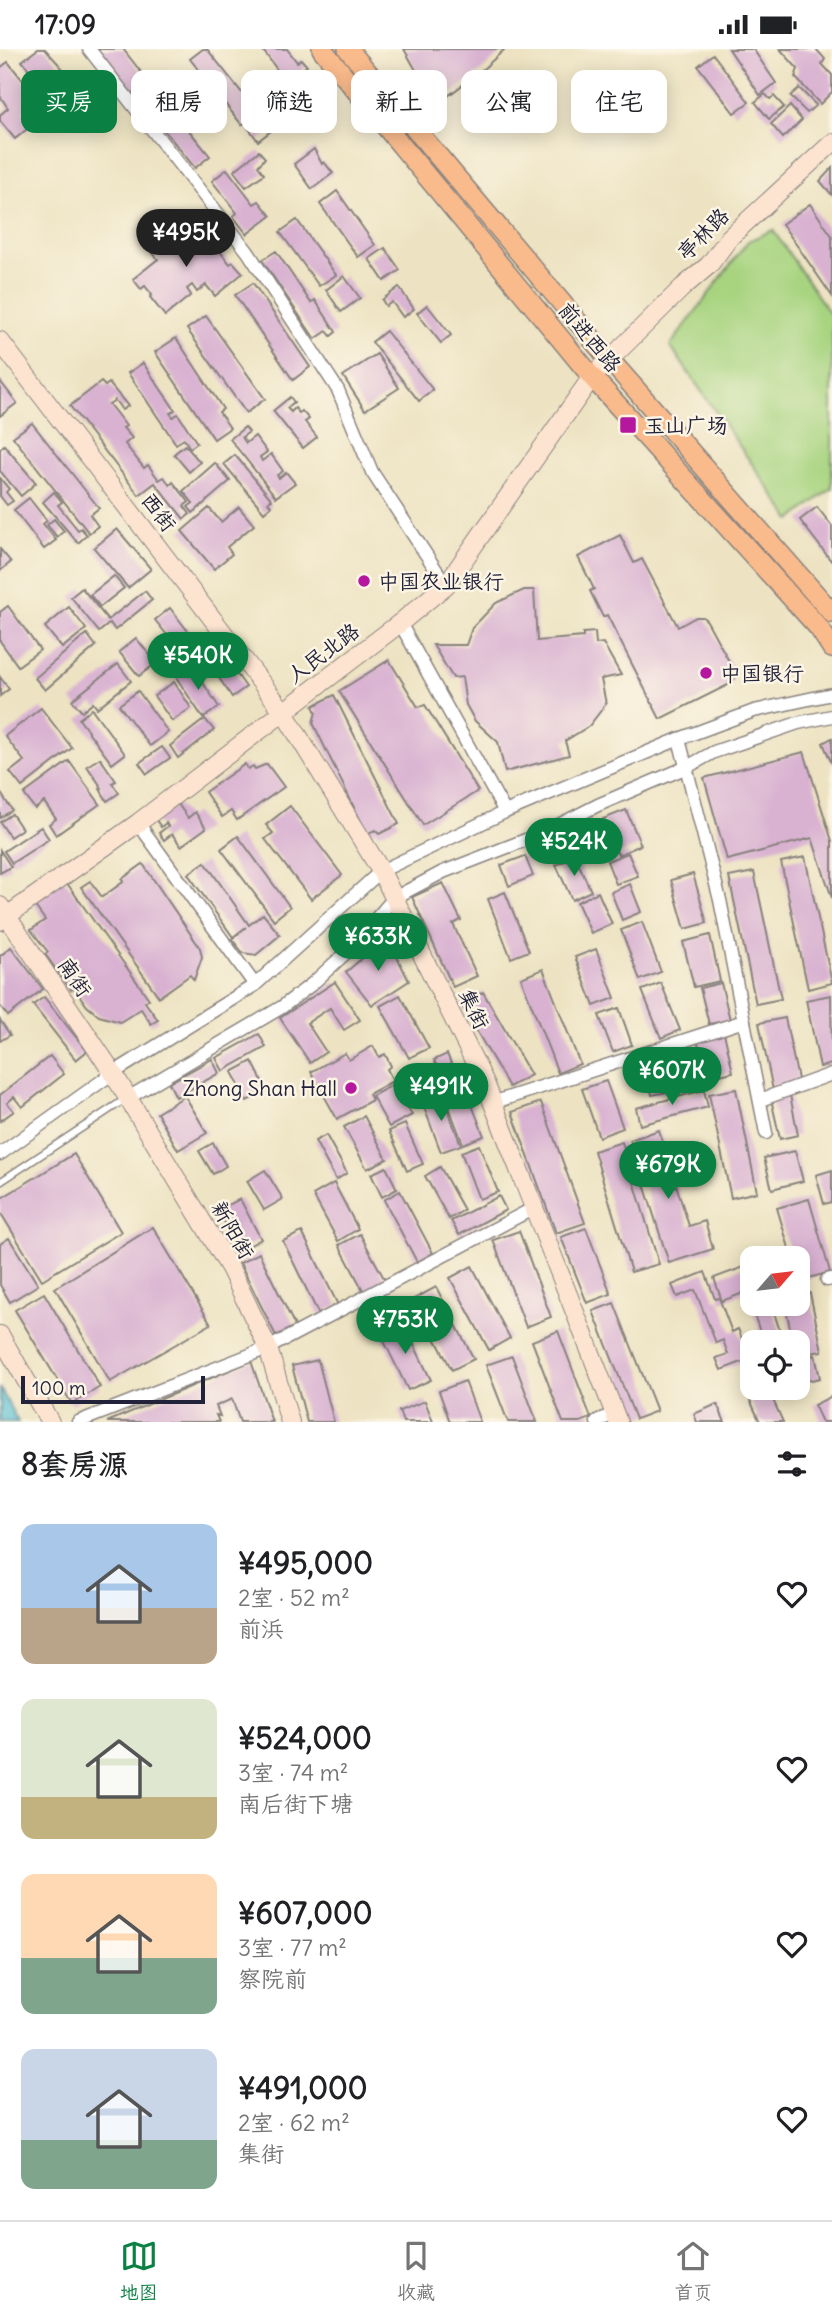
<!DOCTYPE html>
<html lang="zh">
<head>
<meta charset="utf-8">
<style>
	:root { --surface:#fff; --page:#f6f6f6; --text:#202124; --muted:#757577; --line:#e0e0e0; --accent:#0b8043 }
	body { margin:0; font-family:Delius,"LXGW WenKai TC",sans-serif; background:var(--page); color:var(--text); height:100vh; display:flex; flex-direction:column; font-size:26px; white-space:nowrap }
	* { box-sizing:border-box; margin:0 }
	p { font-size:23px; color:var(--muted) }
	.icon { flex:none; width:38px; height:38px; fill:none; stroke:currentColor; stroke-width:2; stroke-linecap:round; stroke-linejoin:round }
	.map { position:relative; height:1373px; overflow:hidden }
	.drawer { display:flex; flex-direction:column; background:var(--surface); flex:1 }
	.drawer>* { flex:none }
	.hud { position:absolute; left:21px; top:21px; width:791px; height:63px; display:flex; gap:14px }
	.needle { width:46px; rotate:62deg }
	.tools { position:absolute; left:740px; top:1197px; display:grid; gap:14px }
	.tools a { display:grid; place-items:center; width:70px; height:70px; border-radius:14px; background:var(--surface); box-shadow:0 4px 18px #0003; font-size:35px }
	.scale { position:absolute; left:21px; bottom:18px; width:184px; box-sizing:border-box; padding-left:7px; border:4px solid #22223b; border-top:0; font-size:19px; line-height:24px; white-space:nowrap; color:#22223b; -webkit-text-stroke:5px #fcf5e5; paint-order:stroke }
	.price { position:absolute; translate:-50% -60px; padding:0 16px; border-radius:24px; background:var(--accent); color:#fff; font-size:23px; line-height:46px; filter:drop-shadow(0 2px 4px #0008) }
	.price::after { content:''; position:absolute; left:50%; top:42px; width:21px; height:16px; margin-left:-10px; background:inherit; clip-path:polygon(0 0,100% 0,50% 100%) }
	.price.current { background:#222; color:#fff }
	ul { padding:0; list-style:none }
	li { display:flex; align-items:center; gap:21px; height:175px; padding:0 21px }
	li span { display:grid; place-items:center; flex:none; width:196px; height:140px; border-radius:14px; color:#555 }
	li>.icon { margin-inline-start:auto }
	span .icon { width:84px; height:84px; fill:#fffc; stroke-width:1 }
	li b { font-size:30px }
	h2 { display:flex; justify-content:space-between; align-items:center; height:84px; padding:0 21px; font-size:30px }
	.chip { padding:0 24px; border-radius:14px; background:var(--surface); box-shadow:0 4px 18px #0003; font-size:24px; line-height:63px }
	.chip.current { background:var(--accent); color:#fff }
	.status { display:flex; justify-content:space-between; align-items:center; height:49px; padding:0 35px; background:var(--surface); direction:ltr }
	.status svg { height:19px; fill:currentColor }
	.menu { display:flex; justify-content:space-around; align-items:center; height:98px; border-top:2px solid var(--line); background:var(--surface); font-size:19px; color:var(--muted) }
	.menu a { display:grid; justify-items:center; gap:4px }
	.menu .current { color:var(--accent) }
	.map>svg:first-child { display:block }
</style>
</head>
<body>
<div class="status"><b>17:09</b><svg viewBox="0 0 49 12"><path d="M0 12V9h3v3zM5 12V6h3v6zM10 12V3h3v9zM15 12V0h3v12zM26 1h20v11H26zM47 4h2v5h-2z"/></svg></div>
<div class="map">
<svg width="832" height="1373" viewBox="0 0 832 1373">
	<rect width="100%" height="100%" fill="#fcf5e5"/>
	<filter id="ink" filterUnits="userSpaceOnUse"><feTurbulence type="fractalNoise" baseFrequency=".0143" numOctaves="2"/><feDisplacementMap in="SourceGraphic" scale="14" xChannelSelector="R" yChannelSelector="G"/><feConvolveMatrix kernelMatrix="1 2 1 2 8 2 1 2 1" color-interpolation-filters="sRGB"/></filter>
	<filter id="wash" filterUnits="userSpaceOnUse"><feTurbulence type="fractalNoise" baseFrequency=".00686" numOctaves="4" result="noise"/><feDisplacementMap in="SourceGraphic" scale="28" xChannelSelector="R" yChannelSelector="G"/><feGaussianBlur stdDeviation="1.57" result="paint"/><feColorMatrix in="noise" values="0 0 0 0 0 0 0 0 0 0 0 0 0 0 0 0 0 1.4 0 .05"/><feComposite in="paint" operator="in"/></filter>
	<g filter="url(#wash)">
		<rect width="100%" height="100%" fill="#ede3c2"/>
		<!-- green -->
		<polygon fill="#a8d480" stroke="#657b5e" stroke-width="2" points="773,181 832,268 832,439 791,471 670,297 748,192"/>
		<!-- water -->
		<polygon fill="#56bfd2" stroke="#3c7086" stroke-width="2" points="0,1339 18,1373 0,1373"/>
		<g id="blocks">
			<!-- building -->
			<g fill="#d9b2d2">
				<polygon points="38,0 45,0 81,40 61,59 22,12"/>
				<polygon points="97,0 123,0 148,32 132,45"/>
				<polygon points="203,0 207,0 258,64 242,76 190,10"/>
				<polygon points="262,0 287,0 297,13 301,10 307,17 301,21 308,29 292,41"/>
				<polygon points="404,0 505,0 481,22 440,53 426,39"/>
				<polygon points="729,0 753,0 776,34 760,46"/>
				<polygon points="780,0 816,0 825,10 822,15 832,26 832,43 820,55 795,28 798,20"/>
				<polygon points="713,5 749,53 734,64 698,17"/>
				<polygon points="8,13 30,40 27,44 34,51 40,46 63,71 54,79 33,54 23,62 33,75 15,90 0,72 0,66 8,59 0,47 0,19"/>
				<polygon points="799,39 816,56 807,64 790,47"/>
				<polygon points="156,41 210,107 195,119 141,53"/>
				<polygon points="765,45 770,50 774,47 784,58 769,70 755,53"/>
				<polygon points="790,57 802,71 783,89 771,75"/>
				<polygon points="264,63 276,78 258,92 247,77"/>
				<polygon points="314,100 322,115 324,113 333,124 312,140 294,115"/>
				<polygon points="259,102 265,109 258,117 264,125 246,138 234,122"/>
				<polygon points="832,119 832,146 820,132"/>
				<polygon points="227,120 254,155 259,152 271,167 247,185 233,167 237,164 212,132"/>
				<polygon points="337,142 375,196 358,208 320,155"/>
				<polygon points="810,155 832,187 832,247 782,175"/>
				<polygon points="297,171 336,226 319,237 280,183"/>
				<polygon points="196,173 230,215 233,213 243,224 215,247 206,236 197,243 192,236 187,240 191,246 165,267 150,248 152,246 145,237 141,240 133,230 158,210 151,202 166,190 170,194"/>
				<polygon points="385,199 400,221 384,232 369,210"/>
				<polygon points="276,202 311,254 315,251 336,283 331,287 327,282 315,290 262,211"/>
				<polygon points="344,227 360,249 341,263 326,241"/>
				<polygon points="253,234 310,318 293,331 235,246"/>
				<polygon points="399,238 414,260 403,268 392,253 386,257 382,251"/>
				<polygon points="427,256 451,286 441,294 417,264"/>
				<polygon points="206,267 265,350 246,364 187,280"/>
				<polygon points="386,282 433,341 419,352 372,293"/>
				<polygon points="176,289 223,360 219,363 230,379 214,390 155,303"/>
				<polygon points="377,305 399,339 365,361 343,327"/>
				<polygon points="143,314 175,361 170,364 173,368 178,365 197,394 190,399 184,390 176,395 128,324"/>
				<polygon points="0,332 17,354 0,367"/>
				<polygon points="101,333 105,337 109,334 128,357 122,361 115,351 109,355 126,377 123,379 132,389 125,395 144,419 148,416 159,431 164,428 170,436 173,433 189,453 184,457 190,465 184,470 155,434 139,446 70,357"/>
				<polygon points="290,348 294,353 287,359 291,363 295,359 299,364 302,362 309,370 305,373 317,388 303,399 273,362"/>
				<polygon points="32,374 99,459 90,466 98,477 89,484 13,388"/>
				<polygon points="245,378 249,383 242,388 246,394 255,387 267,403 260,408 262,412 271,405 283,422 277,426 279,429 286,423 295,434 276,448 230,390"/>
				<polygon points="4,396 36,434 21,447 0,422 0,400"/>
				<polygon points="185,396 200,413 189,423 174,405"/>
				<polygon points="235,406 272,451 268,453 271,457 264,463 224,415"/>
				<polygon points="215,414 230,432 193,464 188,458 193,454 183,442"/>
				<polygon points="0,429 9,440 6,443 13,452 7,456 0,447"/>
				<polygon points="54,443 62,453 58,456 78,481 81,479 87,486 78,494 43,453"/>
				<polygon points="29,449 47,472 43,475 56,491 44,500 14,461"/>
				<polygon points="239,458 254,476 227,498 232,505 214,520 182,482 209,459 221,473"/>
				<polygon points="817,458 832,477 832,513 800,471"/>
				<polygon points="54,470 64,482 57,488 47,476"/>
				<polygon points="117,480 151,520 128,539 94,499"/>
				<polygon points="620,486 634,514 642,510 678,578 696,568 703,568 707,572 736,625 735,629 730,635 660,670 607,566 603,568 590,542 594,540 578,508"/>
				<polygon points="0,500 11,513 0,522"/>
				<polygon points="114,527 124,539 100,558 90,546"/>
				<polygon points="82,539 108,571 145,542 152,551 115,581 110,574 99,583 71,548"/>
				<polygon points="524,541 534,541 537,592 583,588 583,584 595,583 596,595 603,594 621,626 601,630 606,655 589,677 565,692 569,706 505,723 498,693 475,672 466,656 462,628 453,629 433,596 466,596 472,579 496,554"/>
				<polygon points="8,557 40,601 18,617 0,592 0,563"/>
				<polygon points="69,558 86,580 62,599 45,578"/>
				<polygon points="170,559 194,590 179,601 155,571"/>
				<polygon points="87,585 96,597 45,641 35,629"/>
				<polygon points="208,585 246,638 232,648 195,594"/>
				<polygon points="136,589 156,614 139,627 119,603"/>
				<polygon points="389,611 418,658 425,656 478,742 423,776 339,642"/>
				<polygon points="118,615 131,632 97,659 93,654 82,663 72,651"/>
				<polygon points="192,617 219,658 203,669 176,628"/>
				<polygon points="0,628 9,640 0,647"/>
				<polygon points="174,633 191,659 172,672 154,647"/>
				<polygon points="138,642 168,683 150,697 119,656"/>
				<polygon points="334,646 399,775 379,785 375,781 367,785 313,674 316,663 313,657"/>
				<polygon points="41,659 72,699 22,738 10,723 24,712 5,687"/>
				<polygon points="92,660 125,705 112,715 79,670"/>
				<polygon points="205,670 214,681 178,709 170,697"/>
				<polygon points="832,689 832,715 823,694"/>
				<polygon points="162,698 170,709 147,725 139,714"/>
				<polygon points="804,703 832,792 832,849 812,789 727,811 704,729"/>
				<polygon points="100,709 116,732 112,734 119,744 107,752 100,740 102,739 87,717"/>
				<polygon points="69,712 100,755 56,786 49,775 56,770 44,753 35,760 24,745"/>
				<polygon points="245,715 248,720 253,717 255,720 267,715 284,738 237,771 231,762 222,768 205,743"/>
				<polygon points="0,743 12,761 0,769"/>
				<polygon points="178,755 188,769 195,763 206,779 181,797 172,785 164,791 159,784 168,777 166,774 161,778 156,771"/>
				<polygon points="290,757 342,826 311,850 265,790 273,784 266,776"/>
				<polygon points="626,761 641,796 618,806 603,770"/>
				<polygon points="12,765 22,780 10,788 0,773"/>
				<polygon points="41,778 49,790 12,814 4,802"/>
				<polygon points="574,779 584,801 563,811 553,789"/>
				<polygon points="238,787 290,858 274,871 221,800"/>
				<polygon points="0,801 11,818 0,824"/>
				<polygon points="628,804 638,827 616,835 607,812"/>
				<polygon points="525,807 533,827 509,837 501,816"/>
				<polygon points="575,807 591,842 572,851 556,816"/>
				<polygon points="805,808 832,934 808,940 781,813"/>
				<polygon points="205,813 249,876 263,865 280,886 256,906 243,904 232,890 246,878 233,888 188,825"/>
				<polygon points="143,815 200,899 202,908 194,931 190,926 159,948 81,838 90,832 102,848 123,833 122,830"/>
				<polygon points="754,823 781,950 756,955 729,828"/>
				<polygon points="693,825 707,874 685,880 671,831"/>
				<polygon points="64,830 149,950 145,953 158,971 151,975 141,960 120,973 99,967 87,957 74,939 71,941 45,905 48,903 31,881 45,871 32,853"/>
				<polygon points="443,834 461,871 453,875 477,927 453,938 412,848"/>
				<polygon points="630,835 641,863 622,871 611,843"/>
				<polygon points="505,843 529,902 511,909 488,850"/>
				<polygon points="598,843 612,875 591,884 577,853"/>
				<polygon points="642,873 661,923 640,931 621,881"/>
				<polygon points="710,886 720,932 694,938 683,893"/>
				<polygon points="379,895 391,896 409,932 372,956 346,923"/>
				<polygon points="11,898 43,940 8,967 0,957 0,907"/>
				<polygon points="596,900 615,949 594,957 575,908"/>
				<polygon points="543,920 580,1015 558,1024 521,929"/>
				<polygon points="335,933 360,971 344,981 330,959 307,974 326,1003 310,1014 280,969"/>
				<polygon points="661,934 680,981 661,989 642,941"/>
				<polygon points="721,934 730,971 709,975 700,939"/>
				<polygon points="483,943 531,1026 509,1038 461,955"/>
				<polygon points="400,946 429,999 409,1009 380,957"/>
				<polygon points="831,946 832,1015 820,1018 806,951"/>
				<polygon points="44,948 87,1002 76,1011 33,956"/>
				<polygon points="619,959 632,996 613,1003 599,966"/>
				<polygon points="785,969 799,1035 773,1041 759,974"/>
				<polygon points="0,971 10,986 0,992"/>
				<polygon points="724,984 733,1023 706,1029 697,990"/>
				<polygon points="259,985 266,998 223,1022 216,1009"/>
				<polygon points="373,997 379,1008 385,1005 391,1017 387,1020 393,1032 369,1045 372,1051 337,1070 311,1023 345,1004 349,1011"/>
				<polygon points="674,1001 682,1040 652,1046 644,1007"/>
				<polygon points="447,1005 458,1030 445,1036 434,1011"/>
				<polygon points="50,1007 64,1025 22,1058 14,1048 7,1054 14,1062 0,1072 0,1046"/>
				<polygon points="212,1010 219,1024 176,1048 169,1034"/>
				<polygon points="252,1012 267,1041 247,1052 232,1023"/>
				<polygon points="430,1020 439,1038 422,1045 414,1028"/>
				<polygon points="606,1032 623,1079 599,1088 582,1040"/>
				<polygon points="394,1035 412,1066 389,1078 372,1047"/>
				<polygon points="465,1038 484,1087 463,1095 444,1045"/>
				<polygon points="736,1040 757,1143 731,1149 709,1045"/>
				<polygon points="704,1041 708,1058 640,1076 636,1059"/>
				<polygon points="442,1046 461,1096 441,1103 422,1053"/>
				<polygon points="790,1046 798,1086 780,1090 771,1050"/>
				<polygon points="185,1047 207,1084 178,1101 157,1064"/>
				<polygon points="541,1053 585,1174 556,1184 512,1063"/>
				<polygon points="364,1067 387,1110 367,1120 344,1078"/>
				<polygon points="405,1075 423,1115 407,1122 389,1082"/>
				<polygon points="659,1081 689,1177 705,1172 713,1200 669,1214 630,1091"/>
				<polygon points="326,1086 347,1124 336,1131 315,1092"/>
				<polygon points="622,1093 659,1215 631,1223 594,1102"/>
				<polygon points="213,1094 226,1117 213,1125 199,1102"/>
				<polygon points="479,1096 498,1143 479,1150 461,1103"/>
				<polygon points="795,1102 803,1132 772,1140 764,1109"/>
				<polygon points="74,1105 121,1183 42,1231 0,1163 0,1150"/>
				<polygon points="386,1118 397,1140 382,1148 371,1125"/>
				<polygon points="440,1118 464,1161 449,1170 425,1127"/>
				<polygon points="265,1121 283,1150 264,1161 247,1132"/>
				<polygon points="832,1121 832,1153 824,1155 816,1126"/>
				<polygon points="334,1134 358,1180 338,1192 313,1146"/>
				<polygon points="400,1142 433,1204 417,1213 384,1151"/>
				<polygon points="499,1147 506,1161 459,1186 451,1172"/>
				<polygon points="240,1150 261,1190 240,1202 218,1161"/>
				<polygon points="809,1150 830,1223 799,1232 798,1209 792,1209 777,1159"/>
				<polygon points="153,1178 211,1275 110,1333 55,1239"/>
				<polygon points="586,1179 611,1245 587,1254 561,1188"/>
				<polygon points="519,1182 551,1268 526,1278 493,1191"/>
				<polygon points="302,1183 338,1256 319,1266 283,1192"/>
				<polygon points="360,1185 385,1231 364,1243 339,1196"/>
				<polygon points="9,1189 38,1236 10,1253 0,1236 0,1195"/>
				<polygon points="259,1204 295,1277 276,1287 240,1214"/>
				<polygon points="752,1215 752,1255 771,1255 781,1285 763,1291 746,1243 722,1252 714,1229"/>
				<polygon points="472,1217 510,1289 489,1301 450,1229"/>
				<polygon points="705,1223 715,1250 719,1249 732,1283 738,1280 750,1310 721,1321 716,1309 728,1305 723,1291 716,1294 695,1241 677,1248 672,1236"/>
				<polygon points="436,1238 474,1310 452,1321 414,1250"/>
				<polygon points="44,1244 100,1338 72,1355 15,1261"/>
				<polygon points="810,1244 822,1302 798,1306 798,1293 793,1293 785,1255 798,1255 798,1247"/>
				<polygon points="614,1254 657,1362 636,1370 593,1262"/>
				<polygon points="403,1273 431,1331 408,1341 380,1284"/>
				<polygon points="558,1282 591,1369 580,1373 563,1373 532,1292"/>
				<polygon points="815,1306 820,1329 802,1333 798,1309"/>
				<polygon points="512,1307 537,1373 508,1373 486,1316"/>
				<polygon points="318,1311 334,1373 307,1373 292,1317"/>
				<polygon points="251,1312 272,1373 240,1373 232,1350 216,1357 220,1367 216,1366 219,1373 107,1373"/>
				<polygon points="465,1332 480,1373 450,1373 439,1342"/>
				<polygon points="769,1342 783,1373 760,1373 750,1351"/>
				<polygon points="832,1347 832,1373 822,1373 814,1356"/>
				<polygon points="425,1352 433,1373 403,1373 399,1362"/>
				<polygon points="717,1355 725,1373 697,1373 694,1365"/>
			</g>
		</g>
	</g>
	<g filter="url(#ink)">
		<use href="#blocks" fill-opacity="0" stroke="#88827e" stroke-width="2"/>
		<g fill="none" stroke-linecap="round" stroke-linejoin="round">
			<!-- lane casing -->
			<g stroke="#88827e" stroke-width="9">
				<polyline id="lane" points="0,1133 127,1049"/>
			</g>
			<!-- street casing -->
			<g stroke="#88827e" stroke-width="15">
				<g id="street">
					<polyline points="89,0 248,203 338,341 372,423 446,536"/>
					<polyline points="400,574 505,763"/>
					<polyline points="679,690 720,851 766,1084"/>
					<polyline points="138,774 255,936"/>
					<polyline points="128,1049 282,958 312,935 350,900 394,849 443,823 541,785 598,756 687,718 714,703 798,674 832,667"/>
					<polyline points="760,1051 832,1025"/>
					<polyline points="492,1054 744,972"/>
					<polyline points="0,1105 113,1024 255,936 381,822 505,763 679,690 754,662 832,645"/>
					<polyline points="827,1231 832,1230"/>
					<polyline points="78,1373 268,1299 534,1159"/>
					<polyline points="597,1373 614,1364"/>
				</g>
			</g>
			<!-- secondary casing -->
			<g stroke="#88827e" stroke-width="20">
				<g id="secondary">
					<polyline points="0,292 283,662 381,822 485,1034 618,1373"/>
					<polyline points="0,857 113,1024 230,1219 268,1299 290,1373"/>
					<polyline points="0,872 138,774 400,574 446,536 592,328 683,238 709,216 730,188 832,94"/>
					<polyline points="0,1286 50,1373"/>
				</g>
			</g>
			<!-- primary casing -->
			<g stroke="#88827e" stroke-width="22">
				<g id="primary">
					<polyline points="322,0 592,328 819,579 832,599"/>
					<polyline points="348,0 609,310 832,564"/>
				</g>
			</g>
			<!-- lane -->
			<use href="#lane" stroke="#fff" stroke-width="6"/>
			<!-- street -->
			<use href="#street" stroke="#fff" stroke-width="12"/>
			<!-- secondary -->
			<use href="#secondary" stroke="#fde4d1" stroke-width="18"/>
			<!-- primary -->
			<use href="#primary" stroke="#fabb8c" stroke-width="19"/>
		</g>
	</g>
	<!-- markers -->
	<g fill="#b5179e" stroke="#fcf5e5" stroke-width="2.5">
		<rect x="619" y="367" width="18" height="18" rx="3.5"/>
		<circle cx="364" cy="532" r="7"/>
		<circle cx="706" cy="624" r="7"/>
		<circle cx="351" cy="1039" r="7"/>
	</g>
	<g text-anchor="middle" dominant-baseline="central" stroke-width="5" stroke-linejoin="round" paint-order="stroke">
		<!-- street labels -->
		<g font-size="21" fill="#22223b" stroke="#fcf5e5">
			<text transform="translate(703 185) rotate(-46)">亭林路</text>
			<text transform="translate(590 288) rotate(50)">前进西路</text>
			<text transform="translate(159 463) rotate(53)">西街</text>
			<text transform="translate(323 604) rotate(-37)">人民北路</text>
			<text transform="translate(75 928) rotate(56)">南街</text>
			<text transform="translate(474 960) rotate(64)">集街</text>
			<text transform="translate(233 1181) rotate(60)">新阳街</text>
		</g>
		<!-- poi labels -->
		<g font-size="21" fill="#22223b" stroke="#fcf5e5" text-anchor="start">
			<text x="644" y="376">玉山广场</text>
			<text x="378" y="532">中国农业银行</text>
			<text x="720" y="624">中国银行</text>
			<text x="337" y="1039" text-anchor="end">Zhong Shan Hall</text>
		</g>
	</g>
</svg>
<div class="tools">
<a><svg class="needle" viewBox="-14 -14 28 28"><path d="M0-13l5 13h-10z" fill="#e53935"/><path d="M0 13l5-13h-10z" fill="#757577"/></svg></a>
<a><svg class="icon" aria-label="locate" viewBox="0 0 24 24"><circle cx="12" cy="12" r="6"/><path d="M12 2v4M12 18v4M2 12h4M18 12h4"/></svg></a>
</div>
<div class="scale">100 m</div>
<b class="price current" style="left:186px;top:220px">¥495K</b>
<b class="price" style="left:198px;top:643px">¥540K</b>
<b class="price" style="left:574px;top:829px">¥524K</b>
<b class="price" style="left:378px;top:924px">¥633K</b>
<b class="price" style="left:672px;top:1058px">¥607K</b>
<b class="price" style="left:441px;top:1074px">¥491K</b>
<b class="price" style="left:668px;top:1152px">¥679K</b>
<b class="price" style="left:405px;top:1307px">¥753K</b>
<div class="hud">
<a class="chip current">买房</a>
<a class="chip">租房</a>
<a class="chip">筛选</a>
<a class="chip">新上</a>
<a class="chip">公寓</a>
<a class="chip">住宅</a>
</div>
</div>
<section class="drawer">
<h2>8套房源<svg class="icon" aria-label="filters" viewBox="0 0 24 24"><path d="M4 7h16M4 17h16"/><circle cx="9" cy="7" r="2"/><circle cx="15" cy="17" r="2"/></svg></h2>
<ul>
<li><span style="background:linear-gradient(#a9c7e8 60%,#b9a48a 0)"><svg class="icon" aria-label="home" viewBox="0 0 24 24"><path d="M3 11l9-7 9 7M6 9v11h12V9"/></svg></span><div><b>¥495,000</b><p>2室 · 52 m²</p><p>前浜</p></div><svg class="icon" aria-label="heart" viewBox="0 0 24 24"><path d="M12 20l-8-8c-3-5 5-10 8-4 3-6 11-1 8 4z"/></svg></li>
<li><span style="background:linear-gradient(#dfe7d0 70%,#c2b280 0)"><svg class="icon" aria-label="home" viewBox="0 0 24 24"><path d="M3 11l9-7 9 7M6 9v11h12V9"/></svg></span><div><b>¥524,000</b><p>3室 · 74 m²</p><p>南后街下塘</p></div><svg class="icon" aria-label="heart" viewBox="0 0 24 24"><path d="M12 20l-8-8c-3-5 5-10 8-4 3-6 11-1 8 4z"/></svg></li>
<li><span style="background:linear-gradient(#ffd9b3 60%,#7fa58c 0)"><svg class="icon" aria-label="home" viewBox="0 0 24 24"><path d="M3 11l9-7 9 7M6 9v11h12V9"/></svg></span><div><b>¥607,000</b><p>3室 · 77 m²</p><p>察院前</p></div><svg class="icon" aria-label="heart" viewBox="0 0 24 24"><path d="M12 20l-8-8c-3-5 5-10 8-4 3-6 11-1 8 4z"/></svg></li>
<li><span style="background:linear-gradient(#c9d6e8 65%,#7fa58c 0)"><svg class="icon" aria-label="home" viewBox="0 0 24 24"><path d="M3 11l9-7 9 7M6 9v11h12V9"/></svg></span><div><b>¥491,000</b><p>2室 · 62 m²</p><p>集街</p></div><svg class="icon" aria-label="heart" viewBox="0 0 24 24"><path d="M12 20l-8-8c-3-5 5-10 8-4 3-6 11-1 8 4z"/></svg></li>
</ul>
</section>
<nav class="menu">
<a class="current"><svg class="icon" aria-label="map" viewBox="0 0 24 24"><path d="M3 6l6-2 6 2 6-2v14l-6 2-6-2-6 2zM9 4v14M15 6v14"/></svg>地图</a>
<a><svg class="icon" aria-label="saved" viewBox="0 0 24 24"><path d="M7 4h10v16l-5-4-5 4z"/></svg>收藏</a>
<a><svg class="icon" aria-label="home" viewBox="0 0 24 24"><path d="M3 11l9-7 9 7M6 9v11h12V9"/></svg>首页</a>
</nav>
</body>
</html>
